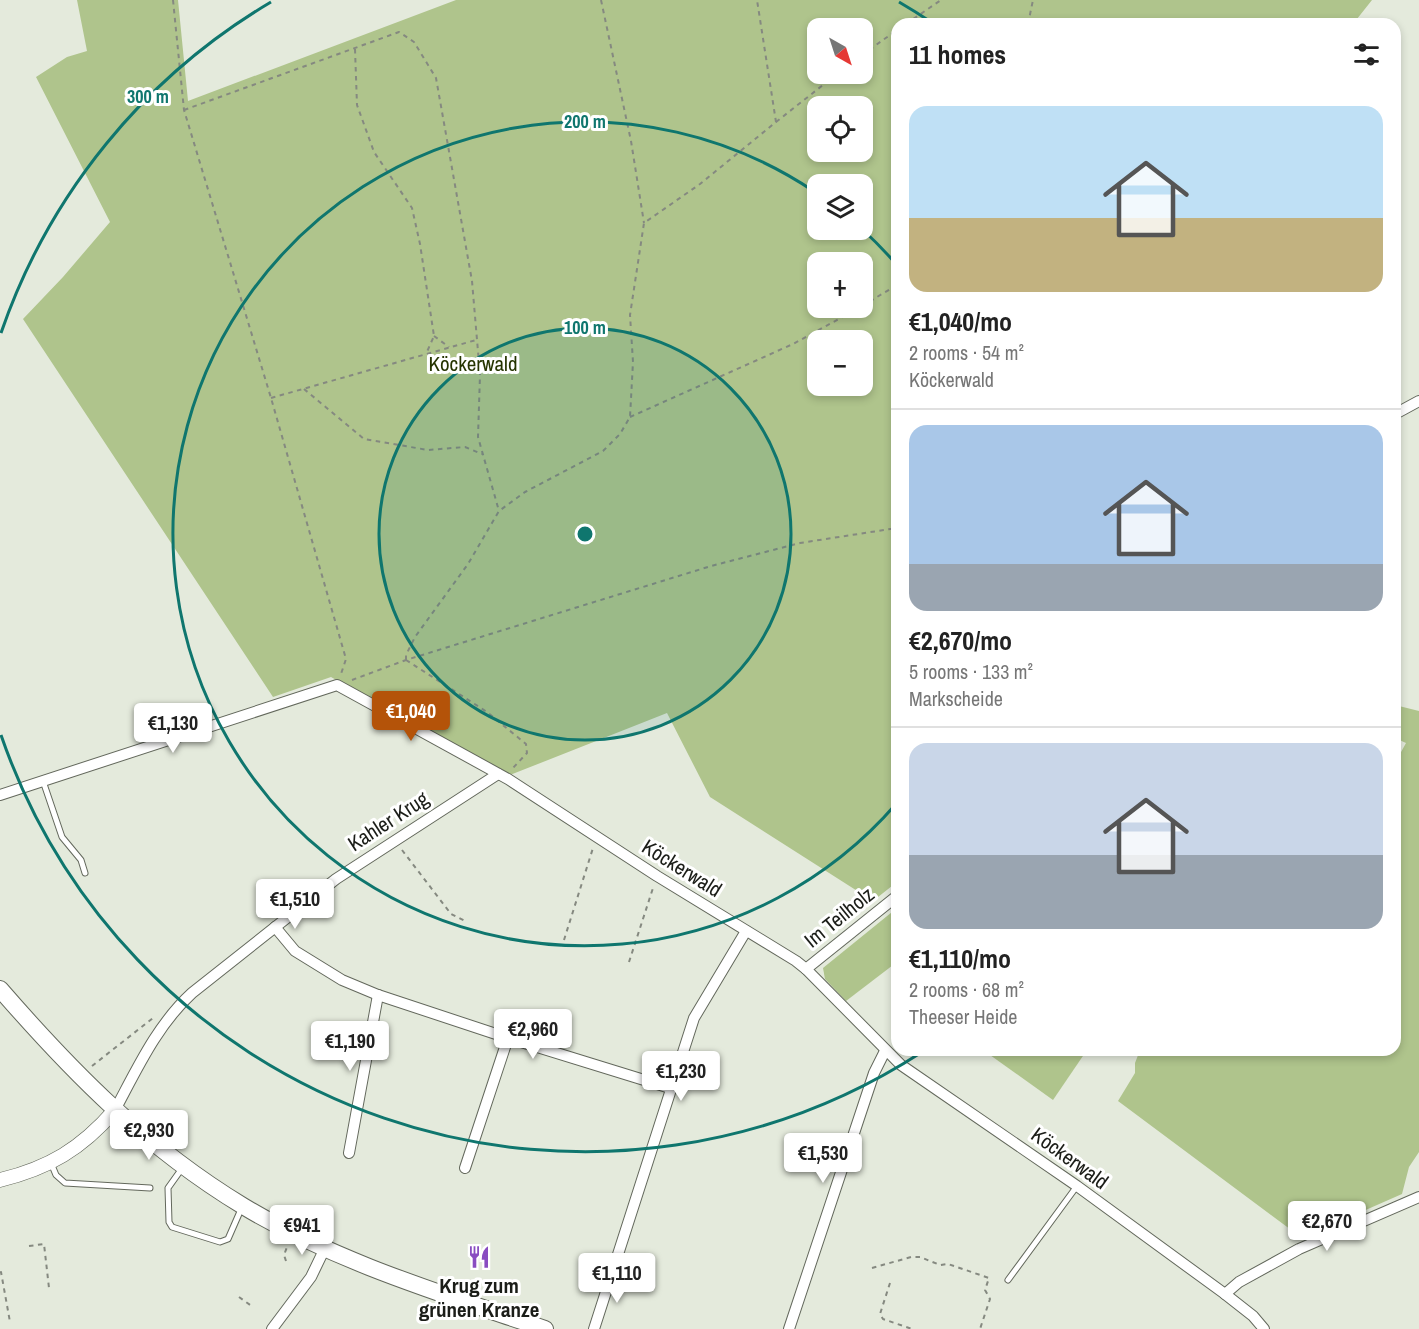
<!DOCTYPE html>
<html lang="en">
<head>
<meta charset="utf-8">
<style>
	:root { --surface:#fff; --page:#f2f2f2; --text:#222; --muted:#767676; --line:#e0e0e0; --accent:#b45309 }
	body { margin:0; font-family:"Archivo Narrow",sans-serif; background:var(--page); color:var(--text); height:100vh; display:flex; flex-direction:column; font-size:22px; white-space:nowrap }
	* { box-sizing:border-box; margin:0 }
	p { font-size:20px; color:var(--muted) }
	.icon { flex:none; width:33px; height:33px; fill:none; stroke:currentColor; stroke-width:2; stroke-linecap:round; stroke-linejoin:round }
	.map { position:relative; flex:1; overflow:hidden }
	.panel { position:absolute; left:891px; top:18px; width:510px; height:1038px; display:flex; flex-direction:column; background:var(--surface); border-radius:18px; box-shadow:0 3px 9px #0003 }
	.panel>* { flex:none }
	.needle { width:39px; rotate:141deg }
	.fabs { position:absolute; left:807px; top:18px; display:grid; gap:12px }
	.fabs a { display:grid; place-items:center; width:66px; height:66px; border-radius:12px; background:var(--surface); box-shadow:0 3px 9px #0003; font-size:30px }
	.price { position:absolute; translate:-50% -51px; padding:0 14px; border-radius:6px; background:#fff; color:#222; font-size:20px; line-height:39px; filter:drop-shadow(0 2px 3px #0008) }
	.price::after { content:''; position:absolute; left:50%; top:36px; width:18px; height:14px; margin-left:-9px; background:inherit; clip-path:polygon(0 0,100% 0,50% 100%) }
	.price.on { background:var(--accent); color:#fff }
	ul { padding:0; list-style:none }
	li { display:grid; align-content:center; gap:12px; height:318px; padding:0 18px }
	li+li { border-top:2px solid var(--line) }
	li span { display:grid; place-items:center; height:186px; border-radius:18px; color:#555 }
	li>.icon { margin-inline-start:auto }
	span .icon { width:108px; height:108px; fill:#fffc; stroke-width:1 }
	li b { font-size:26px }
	h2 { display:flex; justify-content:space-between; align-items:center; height:72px; padding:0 18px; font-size:26px }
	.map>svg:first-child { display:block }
</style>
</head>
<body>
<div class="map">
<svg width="1419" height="1329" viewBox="0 0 1419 1329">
	<rect width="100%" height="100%" fill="#e4eadc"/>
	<!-- green -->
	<g fill="#afc48c" fill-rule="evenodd">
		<path d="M77 0H178L188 101 456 0H1372L1353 24H897V882L873 901 710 797 667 713 505 777 331 677 273 697 23 319 63 277 110 222 36 77 67 57 87 51ZM818 28H862V74H818ZM818 106H862V152H818ZM818 184H862V230H818ZM818 262H862V308H818ZM818 340H862V386H818Z"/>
		<polygon points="1395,705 1419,711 1419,1152 1409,1167 1402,1194 1302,1238 1118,1101 1135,1073 1135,1063 1140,1050 1395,1050 1395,763 1406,743 1395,738"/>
		<polygon points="897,908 897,962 846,1001 825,979 823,968"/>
		<polygon points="983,1050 1087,1050 1053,1100"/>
	</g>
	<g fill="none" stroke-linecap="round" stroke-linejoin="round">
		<!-- service casing -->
		<g stroke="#63685c" stroke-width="7">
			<g id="service">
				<polyline points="43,781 62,837 81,860 85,873"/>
				<polyline points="51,1163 56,1175 65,1183 150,1188"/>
				<polyline points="183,1167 168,1188 169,1222 172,1227 220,1242 228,1239 242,1207"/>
				<polyline points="1008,1280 1077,1186"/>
			</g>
		</g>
		<!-- minor casing -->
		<g stroke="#63685c" stroke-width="12">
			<g id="minor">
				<polyline points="1395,414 1419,401"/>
				<polyline points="0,795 337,685 508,779 657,876 796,961 806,969 901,1065 1077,1186 1225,1294 1253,1316 1264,1329"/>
				<polyline points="275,927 295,951 342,980 378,995 508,1038"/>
				<polyline points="806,969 897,896"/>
				<path d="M115 1110C137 1069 157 1025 192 993L336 879 498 774"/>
				<polyline points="349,1153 378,995"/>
				<polyline points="465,1168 508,1038 670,1088"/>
				<polyline points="1225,1294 1239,1282 1299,1249 1419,1197"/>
				<polyline points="272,1329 311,1277 325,1248"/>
				<polyline points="594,1329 694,1018 746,931"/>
				<polyline points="789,1329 874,1073 885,1051"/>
			</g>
		</g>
		<!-- tertiary casing -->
		<g stroke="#63685c" stroke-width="15">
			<path id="tertiary" d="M0 1180C49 1168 81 1149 115 1110"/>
		</g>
		<!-- secondary casing -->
		<g stroke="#63685c" stroke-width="18">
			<path id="secondary" d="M0 989C73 1073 147 1148 243 1206 336 1262 443 1294 545 1329"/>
		</g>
		<!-- path -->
		<g stroke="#858980" stroke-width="2" stroke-dasharray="4.5 4.5" stroke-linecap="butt">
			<polyline points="173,0 184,110 271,398 346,659 341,674"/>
			<polyline points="601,0 631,141 644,223"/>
			<polyline points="906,24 941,0"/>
			<polyline points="1028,24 1033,0"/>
			<polyline points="355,49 357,105 374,152 412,208 420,244 434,336 426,354"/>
			<polyline points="862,55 897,30"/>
			<polyline points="184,110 399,32 414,42 436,78 472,281 480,375 478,437 499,511"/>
			<polyline points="776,122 837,74"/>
			<polyline points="862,306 897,285"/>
			<polyline points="434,336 449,347"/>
			<polyline points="304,389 364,439 428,450 465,447 482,454"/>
			<polyline points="271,398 476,340"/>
			<polyline points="630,417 793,344 859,308"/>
			<polyline points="406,660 406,655 415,637 468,564 499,511 525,492 603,451 620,434 630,417 633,362 630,315 644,223 700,184 776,122 757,0"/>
			<polyline points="406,660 487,712 526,744 527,753 512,769"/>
			<polyline points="352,680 406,660 711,566 800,543 897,528"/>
			<polyline points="402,850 451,914 465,921"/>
			<polyline points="564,940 593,848"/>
			<polyline points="629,962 653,888"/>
			<polyline points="92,1066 153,1018"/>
			<polyline points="299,1219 304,1209"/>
			<polyline points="29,1246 44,1244 49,1288"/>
			<polyline points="286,1261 284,1255 287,1247"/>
			<polyline points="872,1268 911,1257 920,1257 940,1265 948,1264 989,1278 985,1290 990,1299 980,1329"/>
			<polyline points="0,1273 1,1272 10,1322"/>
			<polyline points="890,1283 880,1314 883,1319 912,1329"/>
			<polyline points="239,1297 253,1307"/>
		</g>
		<!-- service -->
		<use href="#service" stroke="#fff" stroke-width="5"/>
		<!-- minor -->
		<use href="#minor" stroke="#fff" stroke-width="10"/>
		<!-- tertiary -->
		<use href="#tertiary" stroke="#fff" stroke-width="14"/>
		<!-- secondary -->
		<use href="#secondary" stroke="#fff" stroke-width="16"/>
	</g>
	<!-- distance rings -->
	<circle cx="585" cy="534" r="206" fill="#0f766e" fill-opacity=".12"/>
	<g fill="none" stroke="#0f766e" stroke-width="3">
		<circle cx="585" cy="534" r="206"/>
		<path d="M896 804A412 412 0 1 1 815 192M863 230A412 412 0 0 1 896 264"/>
		<path d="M922 1052A618 618 0 0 1 1 735M1 333A618 618 0 0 1 271 2M899 2A618 618 0 0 1 931 22"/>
	</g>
	<!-- icons -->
	<defs>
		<g id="restaurant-bare" transform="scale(1.8)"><path d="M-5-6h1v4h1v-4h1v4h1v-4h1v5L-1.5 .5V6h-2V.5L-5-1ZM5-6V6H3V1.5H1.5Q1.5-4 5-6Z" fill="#894cc1" stroke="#fff" stroke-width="2.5" paint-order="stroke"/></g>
	</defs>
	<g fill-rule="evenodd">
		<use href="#restaurant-bare" x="479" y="1257"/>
	</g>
	<g text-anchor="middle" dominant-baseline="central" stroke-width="6" stroke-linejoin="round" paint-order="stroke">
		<!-- park labels -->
		<g font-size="21" fill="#253400" stroke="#fff">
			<text x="473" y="363">Köckerwald</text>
		</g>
		<!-- street labels -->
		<g font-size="21" fill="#1b1d18" stroke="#fff">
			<text transform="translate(388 821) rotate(-33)">Kahler Krug</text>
			<text transform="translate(682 868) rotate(32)">Köckerwald</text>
			<text transform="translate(839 917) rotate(-39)">Im Teilholz</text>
			<text transform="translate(1070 1158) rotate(36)">Köckerwald</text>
		</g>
		<!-- poi labels -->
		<g font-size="21" font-weight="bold" fill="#1b1d18" stroke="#fff">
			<text x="479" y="1285">Krug zum<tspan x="479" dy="24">grünen Kranze</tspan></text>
		</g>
	</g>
	<circle cx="585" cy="534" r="9" fill="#0f766e" stroke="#fff" stroke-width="3"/>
	<g font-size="18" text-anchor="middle" font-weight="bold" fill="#0f766e" stroke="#fff" stroke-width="6" stroke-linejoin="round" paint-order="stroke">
		<text x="148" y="103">300 m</text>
		<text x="585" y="128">200 m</text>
		<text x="585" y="334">100 m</text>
	</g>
</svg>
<div class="fabs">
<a><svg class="needle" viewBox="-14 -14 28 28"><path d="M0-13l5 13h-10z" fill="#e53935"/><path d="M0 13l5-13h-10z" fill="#767676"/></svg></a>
<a><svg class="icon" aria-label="locate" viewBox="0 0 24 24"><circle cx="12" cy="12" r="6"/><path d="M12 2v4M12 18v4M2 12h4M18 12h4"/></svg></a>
<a><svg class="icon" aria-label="layers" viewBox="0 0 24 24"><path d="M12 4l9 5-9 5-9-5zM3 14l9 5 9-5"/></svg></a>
<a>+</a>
<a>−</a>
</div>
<b class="price on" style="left:411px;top:742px">€1,040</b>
<b class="price" style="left:173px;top:754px">€1,130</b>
<b class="price" style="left:295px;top:930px">€1,510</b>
<b class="price" style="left:533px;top:1060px">€2,960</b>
<b class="price" style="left:350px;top:1072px">€1,190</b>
<b class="price" style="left:681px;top:1102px">€1,230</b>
<b class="price" style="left:149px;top:1161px">€2,930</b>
<b class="price" style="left:823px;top:1184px">€1,530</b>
<b class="price" style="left:1327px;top:1252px">€2,670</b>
<b class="price" style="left:302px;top:1256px">€941</b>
<b class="price" style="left:617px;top:1304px">€1,110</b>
<section class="panel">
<h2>11 homes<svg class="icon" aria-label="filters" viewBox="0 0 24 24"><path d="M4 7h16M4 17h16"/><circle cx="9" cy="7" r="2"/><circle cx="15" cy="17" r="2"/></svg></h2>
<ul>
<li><span style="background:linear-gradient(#bfe0f5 60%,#c2b280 0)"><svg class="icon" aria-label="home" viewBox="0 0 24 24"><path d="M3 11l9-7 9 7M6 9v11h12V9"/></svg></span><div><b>€1,040/mo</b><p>2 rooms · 54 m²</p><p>Köckerwald</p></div></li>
<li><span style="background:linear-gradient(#a9c7e8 75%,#9aa5b1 0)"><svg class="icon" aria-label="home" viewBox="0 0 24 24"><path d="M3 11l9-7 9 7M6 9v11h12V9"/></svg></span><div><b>€2,670/mo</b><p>5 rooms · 133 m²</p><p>Markscheide</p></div></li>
<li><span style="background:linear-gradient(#c9d6e8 60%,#9aa5b1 0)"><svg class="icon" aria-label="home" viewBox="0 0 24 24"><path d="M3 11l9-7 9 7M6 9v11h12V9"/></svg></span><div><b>€1,110/mo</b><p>2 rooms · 68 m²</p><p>Theeser Heide</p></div></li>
</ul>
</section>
</div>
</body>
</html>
